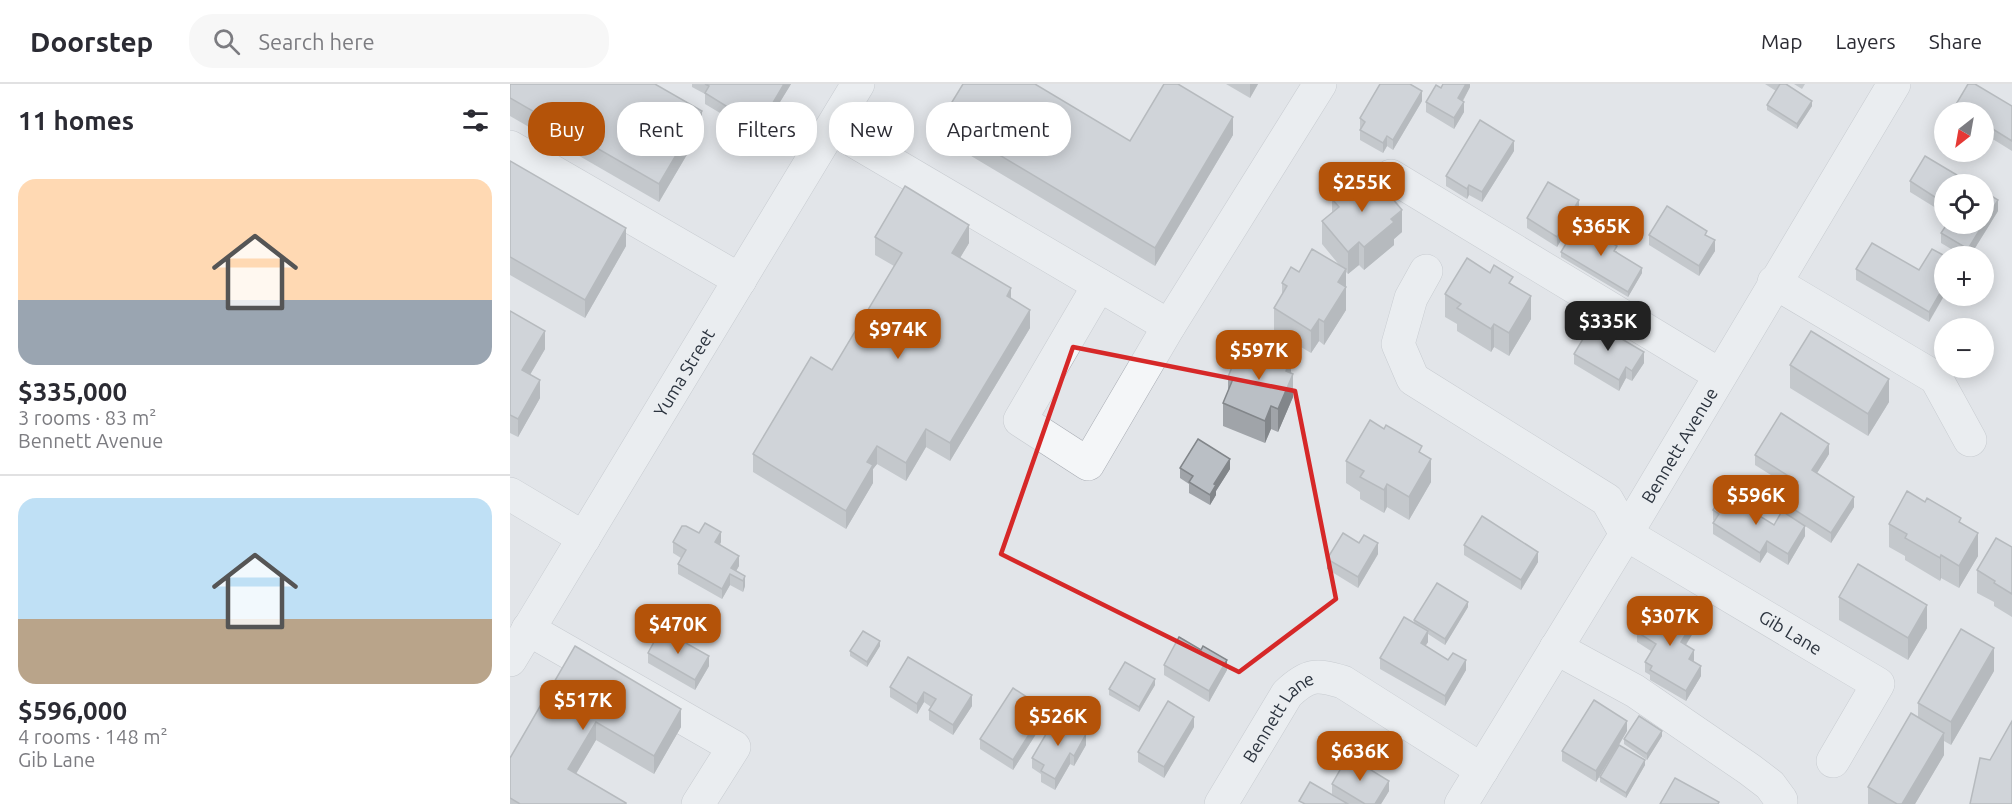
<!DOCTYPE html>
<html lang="en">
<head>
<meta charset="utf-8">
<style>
	:root { --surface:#fff; --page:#f7f7f7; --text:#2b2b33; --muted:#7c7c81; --line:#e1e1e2; --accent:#b45309 }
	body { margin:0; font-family:Ubuntu,sans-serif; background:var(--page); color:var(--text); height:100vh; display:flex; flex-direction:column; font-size:22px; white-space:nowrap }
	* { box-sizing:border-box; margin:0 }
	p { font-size:20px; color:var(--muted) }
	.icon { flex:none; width:33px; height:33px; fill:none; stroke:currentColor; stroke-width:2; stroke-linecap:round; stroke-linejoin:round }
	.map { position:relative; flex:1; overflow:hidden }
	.details { display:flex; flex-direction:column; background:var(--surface); width:510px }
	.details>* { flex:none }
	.guide { position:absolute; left:18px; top:18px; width:570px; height:54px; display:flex; gap:12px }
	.needle { width:39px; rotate:211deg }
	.tools { position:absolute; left:1424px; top:18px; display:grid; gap:12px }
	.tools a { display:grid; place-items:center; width:60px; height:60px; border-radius:50%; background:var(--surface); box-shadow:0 3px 15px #0003; font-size:30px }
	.price { position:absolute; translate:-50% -51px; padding:0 14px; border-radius:12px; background:var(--accent); color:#fff; font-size:20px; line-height:39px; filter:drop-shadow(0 2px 3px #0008) }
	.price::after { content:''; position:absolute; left:50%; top:36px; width:18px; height:14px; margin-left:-9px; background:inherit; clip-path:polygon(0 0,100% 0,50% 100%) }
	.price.selected { background:#222; color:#fff }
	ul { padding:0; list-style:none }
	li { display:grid; align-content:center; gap:12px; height:318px; padding:0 18px }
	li+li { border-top:2px solid var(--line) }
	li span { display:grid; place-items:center; height:186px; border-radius:18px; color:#555 }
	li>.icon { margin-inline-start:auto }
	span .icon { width:108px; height:108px; fill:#fffc; stroke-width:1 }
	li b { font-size:26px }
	h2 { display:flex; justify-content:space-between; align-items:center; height:72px; padding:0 18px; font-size:26px }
	.pill { padding:0 21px; border-radius:24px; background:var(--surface); box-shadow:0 3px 15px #0003; font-size:21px; line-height:54px }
	.pill.selected { background:var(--accent); color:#fff }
	header { display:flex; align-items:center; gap:36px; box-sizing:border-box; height:84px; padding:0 30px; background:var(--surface); border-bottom:2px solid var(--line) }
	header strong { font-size:28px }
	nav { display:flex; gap:33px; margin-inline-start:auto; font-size:21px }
	.search { width:420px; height:54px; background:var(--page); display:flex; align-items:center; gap:15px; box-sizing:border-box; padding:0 21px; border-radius:24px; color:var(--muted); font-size:22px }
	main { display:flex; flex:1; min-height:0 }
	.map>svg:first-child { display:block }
</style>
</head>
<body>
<header>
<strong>Doorstep</strong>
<div class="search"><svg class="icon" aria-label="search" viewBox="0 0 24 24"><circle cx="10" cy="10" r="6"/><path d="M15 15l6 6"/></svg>Search here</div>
<nav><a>Map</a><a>Layers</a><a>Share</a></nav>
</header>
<main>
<section class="details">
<h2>11 homes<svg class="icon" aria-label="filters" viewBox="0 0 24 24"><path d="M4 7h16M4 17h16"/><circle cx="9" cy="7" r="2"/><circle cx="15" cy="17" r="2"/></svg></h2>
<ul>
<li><span style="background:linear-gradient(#ffd9b3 65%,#9aa5b1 0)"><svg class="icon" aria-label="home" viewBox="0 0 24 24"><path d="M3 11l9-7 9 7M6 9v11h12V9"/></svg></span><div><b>$335,000</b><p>3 rooms · 83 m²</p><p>Bennett Avenue</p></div></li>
<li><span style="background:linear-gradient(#bfe0f5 65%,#b9a48a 0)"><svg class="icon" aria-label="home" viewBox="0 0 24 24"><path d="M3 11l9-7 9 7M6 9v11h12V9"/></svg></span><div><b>$596,000</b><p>4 rooms · 148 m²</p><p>Gib Lane</p></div></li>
</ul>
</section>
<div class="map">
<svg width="1502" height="720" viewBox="0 0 1502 720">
	<rect width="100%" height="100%" fill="#e2e5e9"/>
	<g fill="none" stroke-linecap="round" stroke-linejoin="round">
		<!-- minor casing -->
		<g stroke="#a8acb3" stroke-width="34">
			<g id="minor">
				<polyline points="322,44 659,242"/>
				<polyline points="0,63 230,196"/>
				<polyline points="881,92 1210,291"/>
				<path id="s1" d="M916 187 901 214 888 260 903 295 1097 416 1116 450 1368 600 1323 677"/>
				<polyline points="1264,198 1426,294 1460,356"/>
				<polyline points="589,201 510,336 578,380 659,242 810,0"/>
				<polyline points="0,410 74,454"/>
				<polyline points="18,545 224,663 188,720"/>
				<polyline points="1046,564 1125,607 1239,685 1260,701 1271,716 1271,720"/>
				<path id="s2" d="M0 576 348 0"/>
				<path id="s3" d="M711 720 777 610C798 590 806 590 833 598L972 686"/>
				<path id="s4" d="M951 720 1116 450 1384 0"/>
			</g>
		</g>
		<!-- minor -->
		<use href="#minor" stroke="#f4f6f8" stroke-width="33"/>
	</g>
	<!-- wall -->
	<g fill="#a0a4a9">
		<polygon points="0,0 192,45 149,118 0,32"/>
		<polygon points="182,0 281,0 254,44 237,34 232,42 195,20 195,10 182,3"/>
		<polygon points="716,0 748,0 740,14"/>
		<polygon points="960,0 960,3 953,17 954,28 944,45 916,28 916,18 931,4"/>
		<polygon points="1255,0 1276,0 1302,22 1287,45 1257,26 1257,21 1266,7"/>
		<polygon points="1284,0 1295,0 1292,5"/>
		<polygon points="912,17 883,66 877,62 873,69 850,56 850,34"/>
		<polygon points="1445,22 1502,22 1502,67 1473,49 1473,28 1445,28"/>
		<polygon points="431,36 620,57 723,51 645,182 431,54"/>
		<polygon points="1004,67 972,118 959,111 957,115 936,102 936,92"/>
		<polygon points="0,77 116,162 75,234 0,191"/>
		<polygon points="1400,97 1434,100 1434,129 1400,108"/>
		<polygon points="822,115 892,148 884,155 884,161 854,186 849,181 838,190 836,188 836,226 814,261 809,257 801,269 764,247 764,224 772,211 772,199 789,188 830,182 812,160 812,137 822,129"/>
		<polygon points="1069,126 1047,163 1017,144 1017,134"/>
		<polygon points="1488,127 1460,172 1453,172 1431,159 1431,149"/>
		<polygon points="1139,151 1197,152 1205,167 1189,192 1139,161"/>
		<polygon points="365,153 459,159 450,174 501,215 520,244 440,377 416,363 396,397 367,380 363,385 363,399 336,445 243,388 243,370 322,286 384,182 365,171"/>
		<polygon points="1107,167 1107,168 1132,189 1118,213 1051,173 1051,168"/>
		<polygon points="1435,172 1419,238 1346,196 1346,185 1409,186"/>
		<polygon points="980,189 1003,201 1021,235 999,272 984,263 981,268 947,247 947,240 935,233 935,210"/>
		<polygon points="0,227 35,265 20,291 30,314 8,353 0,349"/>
		<polygon points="1064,270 1134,279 1122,297 1116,294 1109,307 1064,280"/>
		<polygon points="734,276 781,289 783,313 768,348 761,345 755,359 713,342 713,319 718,308 718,293"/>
		<polygon points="1280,281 1379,318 1358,352 1280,304"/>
		<polygon points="912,369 921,398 899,436 877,423 874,429 850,415 850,408 836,399 836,377"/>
		<polygon points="1319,370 1307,389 1344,423 1321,459 1295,442 1295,452 1278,481 1257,468 1250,479 1203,450 1203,439 1204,437 1203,436 1203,426 1264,441 1274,429 1274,419 1283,405 1245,381 1245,371"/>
		<polygon points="670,384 720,385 706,407 706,411 700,421 679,409 679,400 670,394"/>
		<polygon points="1451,439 1468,472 1449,504 1431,494 1430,497 1395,476 1395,472 1379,463 1379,440"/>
		<polygon points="189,449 211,458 210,461 229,482 226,487 235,492 235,502 233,508 220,501 212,515 168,490 168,480 171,474 163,469 163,458"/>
		<polygon points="954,461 1028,478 1011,506 954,471"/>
		<polygon points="1502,463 1502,533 1484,522 1484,518 1467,509 1467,486"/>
		<polygon points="868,470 848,504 817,485 817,475"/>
		<polygon points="1329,513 1417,544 1398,576 1329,536"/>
		<polygon points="958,523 935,561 918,550 918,558 915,562 956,586 935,622 870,585 870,574 904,539 904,536"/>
		<polygon points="1138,540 1183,549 1176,561 1184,576 1184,578 1191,592 1176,617 1140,596 1140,591 1135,588 1135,578 1141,567 1127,558 1127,548"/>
		<polygon points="65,562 171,643 144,690 86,656 66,690 116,720 0,720 0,674"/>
		<polygon points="370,562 357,583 340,572 340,567"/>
		<polygon points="138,569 199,582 185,606 138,579"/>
		<polygon points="398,573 462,622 443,651 419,636 419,626 421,623 414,618 407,630 380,613 380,603"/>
		<polygon points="654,581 717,586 699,618 654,591"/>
		<polygon points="1484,587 1441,661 1434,657 1434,671 1405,720 1358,720 1358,703 1408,633 1408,619"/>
		<polygon points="645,601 629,628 599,611 599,605"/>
		<polygon points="535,636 503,686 470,665 470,655"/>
		<polygon points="684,643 654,694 628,678 628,668"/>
		<polygon points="1117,647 1109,661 1135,681 1116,714 1090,698 1090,693 1103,669 1086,698 1052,677 1052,667"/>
		<polygon points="1152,652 1137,676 1114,660 1114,655"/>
		<polygon points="576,661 564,682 560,680 545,706 531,698 531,690 522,684 522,674"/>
		<polygon points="822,700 879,707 871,720 838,720 822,710"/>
	</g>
	<!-- shaded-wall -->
	<g fill="#82868a">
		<polygon points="274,0 281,0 254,44 254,34"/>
		<polygon points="740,0 748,0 740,14"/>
		<polygon points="956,0 960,0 960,3 948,25 948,14"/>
		<polygon points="912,7 912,17 883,66 883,56"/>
		<polygon points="1302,17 1302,22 1287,45 1287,40"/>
		<polygon points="954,18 954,28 944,45 944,34"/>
		<polygon points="237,24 237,34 232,42 232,32"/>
		<polygon points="192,27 192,45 149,118 149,100"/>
		<polygon points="723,33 723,51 645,182 645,164"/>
		<polygon points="877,52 877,62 873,69 873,59"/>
		<polygon points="1004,57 1004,67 972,118 972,108"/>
		<polygon points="959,101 959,111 957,115 957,105"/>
		<polygon points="1069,116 1069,126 1047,163 1047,153"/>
		<polygon points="1488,116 1488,127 1460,172 1458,172 1458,165"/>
		<polygon points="892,126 892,148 884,155 884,161 854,186 854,163 881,135"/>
		<polygon points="459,141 459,159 442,187 442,169"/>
		<polygon points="116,144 116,162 75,234 75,216"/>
		<polygon points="1205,156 1205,167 1189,192 1189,182"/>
		<polygon points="849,158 849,181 838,190 838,168"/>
		<polygon points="1132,184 1132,189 1118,213 1118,208"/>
		<polygon points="836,185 836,226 814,261 814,238 828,198"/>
		<polygon points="1434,202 1434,212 1419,238 1419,228"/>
		<polygon points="501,204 501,222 497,212"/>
		<polygon points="1021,212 1021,235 999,272 999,249"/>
		<polygon points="520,226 520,244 440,377 440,359"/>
		<polygon points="809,235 809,257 801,269 801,247"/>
		<polygon points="984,240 984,263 981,268 981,245"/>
		<polygon points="35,247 35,265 12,304 12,286"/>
		<polygon points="1134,268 1134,279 1122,297 1122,287"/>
		<polygon points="781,273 781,293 783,290 783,313 768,348 768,325 776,287"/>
		<polygon points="1116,283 1116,294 1109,307 1109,296"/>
		<polygon points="1379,295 1379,318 1358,352 1358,330"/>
		<polygon points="30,296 30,314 8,353 8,335"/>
		<polygon points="761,322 761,345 755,359 755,337"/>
		<polygon points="416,345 416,363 396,397 396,379"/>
		<polygon points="1319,360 1319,370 1302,397 1302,386"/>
		<polygon points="367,362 367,380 363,385 363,399 336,445 336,427 357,378"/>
		<polygon points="720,375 720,385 706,407 706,411 700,421 700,411 704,400"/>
		<polygon points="921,375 921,398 899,436 899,413"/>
		<polygon points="877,400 877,423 874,429 874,406"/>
		<polygon points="1344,413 1344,423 1321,459 1321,449"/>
		<polygon points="1295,442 1295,452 1278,481 1278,470"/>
		<polygon points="211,448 211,458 205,468 205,458"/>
		<polygon points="1468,449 1468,472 1449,504 1449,482"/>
		<polygon points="1257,457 1257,468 1250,479 1250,469"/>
		<polygon points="868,459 868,470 848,504 848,493"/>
		<polygon points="1028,468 1028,478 1011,506 1011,496"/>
		<polygon points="1431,471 1431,494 1430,497 1430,474"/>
		<polygon points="229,472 229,482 223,492 221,484"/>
		<polygon points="220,490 220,501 212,515 212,505"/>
		<polygon points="235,492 235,502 233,508 233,497"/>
		<polygon points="958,518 958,523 935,561 935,555"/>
		<polygon points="1417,521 1417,544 1398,576 1398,554"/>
		<polygon points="1183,538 1183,549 1171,568 1171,558"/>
		<polygon points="918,547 918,558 911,569 911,559"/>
		<polygon points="370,557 370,562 357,583 357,578"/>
		<polygon points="1484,564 1484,587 1441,661 1441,638"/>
		<polygon points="1184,566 1184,576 1179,585 1179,575"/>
		<polygon points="199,572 199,582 185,606 185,596"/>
		<polygon points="717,576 717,586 699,618 699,607"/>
		<polygon points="956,576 956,586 935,622 935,612"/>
		<polygon points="1191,582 1191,592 1176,617 1176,607"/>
		<polygon points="645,595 645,601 629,628 629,623"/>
		<polygon points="414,608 414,618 407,630 407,620"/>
		<polygon points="462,611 462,622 443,651 443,641"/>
		<polygon points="171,625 171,643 144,690 144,672"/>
		<polygon points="535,625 535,636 503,686 503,676"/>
		<polygon points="684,633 684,643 654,694 654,683"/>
		<polygon points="1117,637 1117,647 1086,698 1086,687"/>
		<polygon points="86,638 86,656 58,703 58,685"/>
		<polygon points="1152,647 1152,652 1137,676 1137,670"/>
		<polygon points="1434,649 1434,671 1405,720 1392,720"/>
		<polygon points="576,650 576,661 564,682 564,672"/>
		<polygon points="560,669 560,680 545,706 545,695"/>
		<polygon points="1135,676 1135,681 1116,714 1116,709"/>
		<polygon points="879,697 879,707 871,720 865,720"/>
	</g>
	<!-- building -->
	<g fill="#babfc5" stroke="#82868a" stroke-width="1.5">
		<polygon points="0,0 145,0 192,27 149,100 0,14"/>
		<polygon points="195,0 274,0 254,34 237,24 232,32 195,9 199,2"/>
		<polygon points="453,0 525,0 620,57 654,0 668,0 723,33 645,164 431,36"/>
		<polygon points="870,0 900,0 912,7 883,56 877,52 873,59 850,46 855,38 850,34"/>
		<polygon points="933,0 956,0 948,14 954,18 944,34 916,18 926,1 931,4"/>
		<polygon points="1270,0 1276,0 1302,17 1287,40 1257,21"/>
		<polygon points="1458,0 1465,0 1502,22 1502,57 1473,39 1473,28 1455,28 1445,22"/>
		<polygon points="970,36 1004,57 972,108 959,101 957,105 936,92"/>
		<polygon points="1415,72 1462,100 1434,100 1434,119 1400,97"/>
		<polygon points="0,77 116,144 75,216 0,173"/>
		<polygon points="861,89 892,126 881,135 884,138 854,163 849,158 838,168 812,137 829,123 822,115 839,101 843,105"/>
		<polygon points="1038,98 1069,116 1047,153 1017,134"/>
		<polygon points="395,102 459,141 442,169 501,204 497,212 520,226 440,359 416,345 396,379 367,362 357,378 363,381 336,427 243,370 301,273 322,286 392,169 365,153"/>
		<polygon points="1473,107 1488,116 1458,165 1431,149 1437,140 1473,140"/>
		<polygon points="1157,122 1197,147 1195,151 1205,156 1189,182 1139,151"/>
		<polygon points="1068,139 1107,162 1104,167 1132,184 1118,208 1051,168"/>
		<polygon points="1362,159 1409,186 1422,165 1435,172 1434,202 1419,228 1346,185"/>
		<polygon points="802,165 836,185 828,198 836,203 814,238 809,235 801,247 764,224 777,202 772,199 781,183 789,188"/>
		<polygon points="957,174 980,189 984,181 1003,193 999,199 1021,212 999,249 984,240 981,245 947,224 951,220 935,210"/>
		<polygon points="0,227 35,247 12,286 30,296 8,335 0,331"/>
		<polygon points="1083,238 1134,268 1122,287 1116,283 1109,296 1064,270"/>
		<polygon points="1301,247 1379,295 1358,330 1280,281"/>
		<polygon points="743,257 781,273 776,287 783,290 768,325 761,322 755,337 713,319 723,295 718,293 726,273 734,276"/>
		<polygon points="1271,329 1319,360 1302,386 1344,413 1321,449 1274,419 1288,398 1245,371"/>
		<polygon points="860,336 874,345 876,341 912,362 909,368 921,375 899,413 877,400 874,406 850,393 854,387 836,377"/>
		<polygon points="688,355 720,375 704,400 706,401 700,411 679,398 683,392 670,384"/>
		<polygon points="1397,407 1415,418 1417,414 1451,434 1449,438 1468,449 1449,482 1431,471 1430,474 1395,454 1397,450 1379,440"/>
		<polygon points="1213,409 1264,441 1272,427 1295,442 1278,470 1257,457 1250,469 1203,439 1209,430 1203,426"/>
		<polygon points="972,432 1028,468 1011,496 954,461"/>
		<polygon points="195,439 211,448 205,458 229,472 221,484 235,492 233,497 220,490 212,505 168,480 176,466 163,458 172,442 176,442 189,449"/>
		<polygon points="833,449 849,459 854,451 868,459 848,493 817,475"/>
		<polygon points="1486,454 1502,463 1502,510 1484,499 1485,497 1467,486"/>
		<polygon points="1348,480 1417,521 1398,554 1329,513"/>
		<polygon points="927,499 958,518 935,555 904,536"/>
		<polygon points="1151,519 1183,538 1171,558 1184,566 1179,575 1191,582 1176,607 1140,586 1142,582 1135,578 1146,560 1127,548 1133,537 1138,540"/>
		<polygon points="894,533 918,547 911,559 938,576 943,569 956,576 935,612 870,574"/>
		<polygon points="151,545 199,572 185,596 138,569"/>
		<polygon points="1451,545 1484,564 1441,638 1408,619"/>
		<polygon points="353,547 370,557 357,578 340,567"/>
		<polygon points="669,553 691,566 693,562 717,576 699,607 654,581"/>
		<polygon points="65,562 171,625 144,672 86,638 58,685 116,719 116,720 10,720 0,714 0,674"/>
		<polygon points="398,573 462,611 443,641 419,626 426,615 414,608 407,620 380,603"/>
		<polygon points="615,578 645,595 629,623 599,605"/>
		<polygon points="503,604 535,625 503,676 470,655"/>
		<polygon points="1084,616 1117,637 1086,687 1052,667"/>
		<polygon points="658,617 684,633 654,683 628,668"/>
		<polygon points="1401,629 1434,649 1392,720 1387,720 1358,703"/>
		<polygon points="1129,632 1152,647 1137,670 1114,655"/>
		<polygon points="546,633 576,650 564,672 560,669 545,695 531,687 534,681 522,674"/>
		<polygon points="1502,637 1502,720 1460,720 1470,674 1480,676"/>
		<polygon points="1109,661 1135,676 1116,709 1090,693"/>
		<polygon points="838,672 879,697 865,720 855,720 822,700"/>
		<polygon points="1165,694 1209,718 1208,720 1150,720"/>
		<polygon points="800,698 838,720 795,720 789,717"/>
	</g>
	<!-- marked area -->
	<path d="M0 0H1502V720H0ZM563 263 785 307 826 515 729 588 491 470Z" fill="#e2e5e9" fill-opacity=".55" fill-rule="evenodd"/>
	<path fill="none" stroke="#d62828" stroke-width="4.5" stroke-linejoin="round" d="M563 263 785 307 826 515 729 588 491 470Z"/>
	<g text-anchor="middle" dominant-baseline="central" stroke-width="6" stroke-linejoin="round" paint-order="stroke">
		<!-- street labels -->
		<g font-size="18" fill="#2c343f" stroke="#f2f4f6">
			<text stroke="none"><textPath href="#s2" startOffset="336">Yuma Street</textPath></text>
			<text stroke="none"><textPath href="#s4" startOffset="420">Bennett Avenue</textPath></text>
			<text stroke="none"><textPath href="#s1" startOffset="576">Gib Lane</textPath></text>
			<text stroke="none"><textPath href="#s3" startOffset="105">Bennett Lane</textPath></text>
		</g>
	</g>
</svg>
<div class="tools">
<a><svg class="needle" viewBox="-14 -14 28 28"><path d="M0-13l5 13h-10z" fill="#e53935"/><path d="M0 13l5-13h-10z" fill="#7c7c81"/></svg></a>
<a><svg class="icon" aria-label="locate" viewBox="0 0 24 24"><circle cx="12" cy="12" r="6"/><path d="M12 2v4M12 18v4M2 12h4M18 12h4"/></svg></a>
<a>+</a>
<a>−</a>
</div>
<b class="price" style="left:852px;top:129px">$255K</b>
<b class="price" style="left:1091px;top:173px">$365K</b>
<b class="price selected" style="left:1098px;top:268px">$335K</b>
<b class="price" style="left:388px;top:276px">$974K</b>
<b class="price" style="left:749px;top:297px">$597K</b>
<b class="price" style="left:1246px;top:442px">$596K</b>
<b class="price" style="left:1160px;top:563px">$307K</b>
<b class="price" style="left:168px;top:571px">$470K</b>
<b class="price" style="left:73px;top:647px">$517K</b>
<b class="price" style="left:548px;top:663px">$526K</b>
<b class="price" style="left:850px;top:698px">$636K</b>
<div class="guide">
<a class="pill selected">Buy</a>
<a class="pill">Rent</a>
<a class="pill">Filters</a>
<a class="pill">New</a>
<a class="pill">Apartment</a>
</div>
</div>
</main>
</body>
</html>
